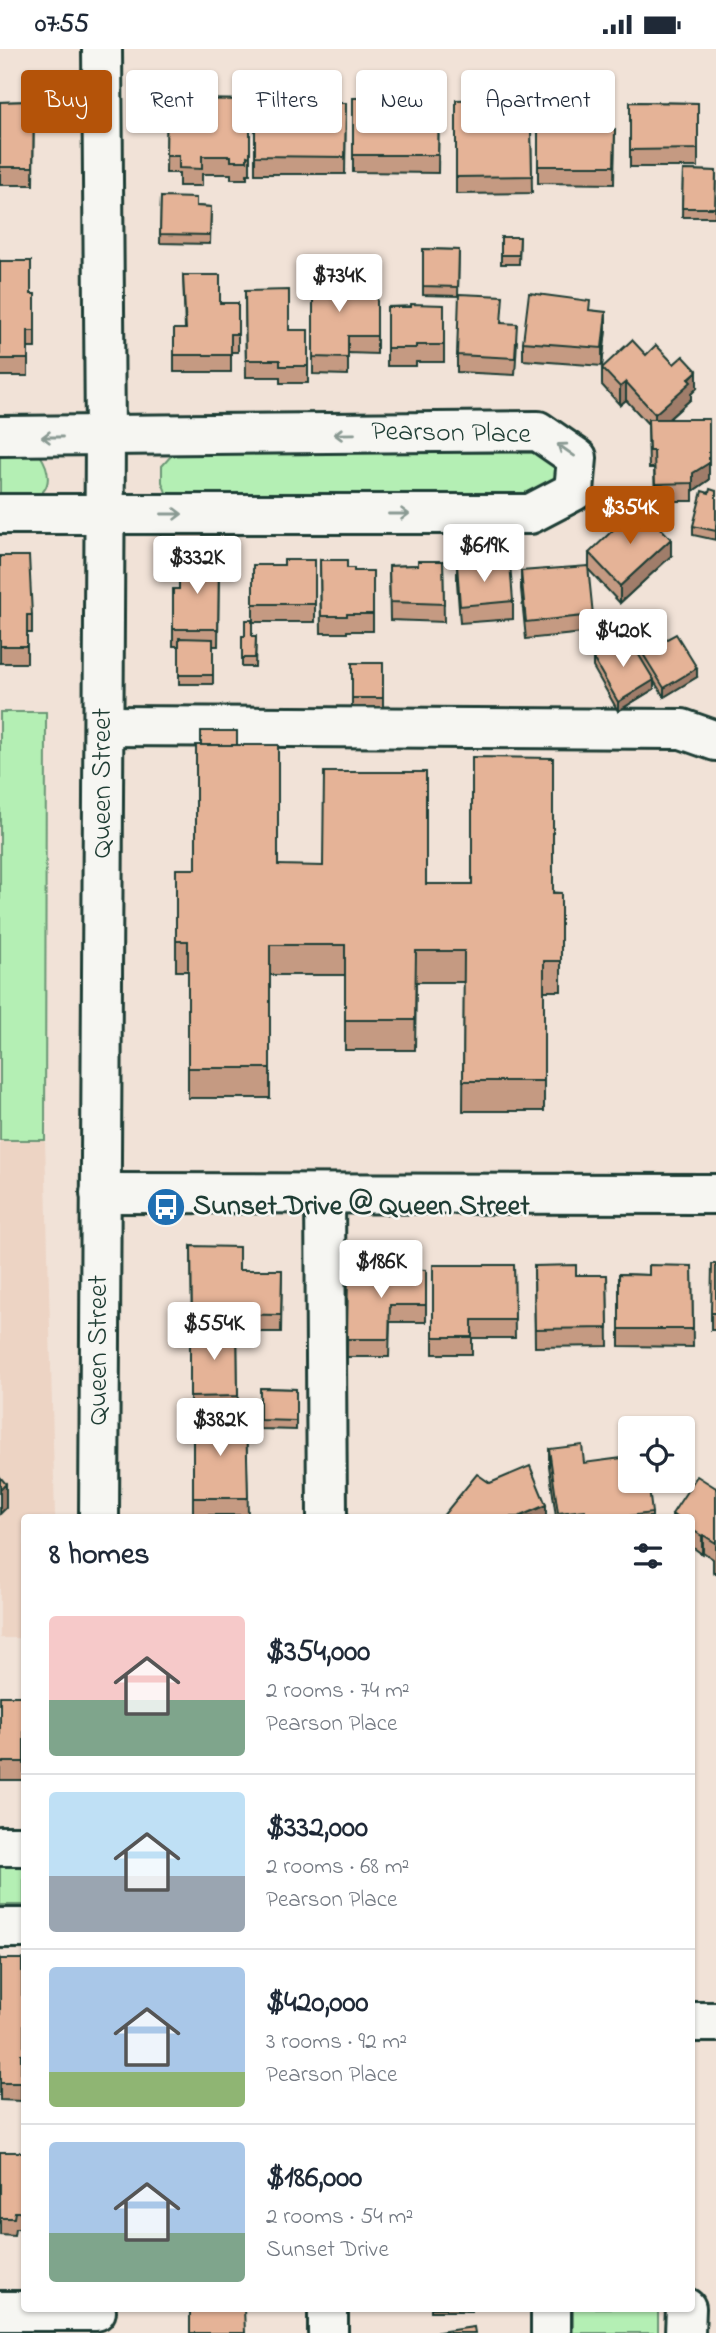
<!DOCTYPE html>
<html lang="en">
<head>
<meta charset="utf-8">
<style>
	:root { --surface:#fff; --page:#f6f6f7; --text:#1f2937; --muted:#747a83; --line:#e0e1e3; --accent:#b45309 }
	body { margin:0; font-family:"Indie Flower",sans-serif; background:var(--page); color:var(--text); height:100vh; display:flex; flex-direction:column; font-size:26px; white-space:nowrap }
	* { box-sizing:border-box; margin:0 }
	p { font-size:23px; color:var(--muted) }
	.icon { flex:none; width:38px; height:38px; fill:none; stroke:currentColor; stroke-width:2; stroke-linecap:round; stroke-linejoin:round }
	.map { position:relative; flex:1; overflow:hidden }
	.drawer { position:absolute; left:21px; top:1465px; width:674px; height:798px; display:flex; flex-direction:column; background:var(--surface); border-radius:7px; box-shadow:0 2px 5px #0004 }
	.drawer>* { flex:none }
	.top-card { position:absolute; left:21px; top:21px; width:676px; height:63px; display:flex; gap:14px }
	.fabs { position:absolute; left:618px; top:1367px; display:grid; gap:14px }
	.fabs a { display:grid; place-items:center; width:77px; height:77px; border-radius:7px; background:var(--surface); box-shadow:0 2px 5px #0004; font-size:35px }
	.price { position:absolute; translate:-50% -60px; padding:0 16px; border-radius:7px; background:#fff; color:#222; font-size:23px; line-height:46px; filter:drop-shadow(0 2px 4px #0008) }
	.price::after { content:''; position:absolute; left:50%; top:42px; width:21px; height:16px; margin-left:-10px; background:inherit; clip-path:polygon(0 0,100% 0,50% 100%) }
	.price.selected { background:var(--accent); color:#fff }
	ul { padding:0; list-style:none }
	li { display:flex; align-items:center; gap:21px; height:175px; padding:0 28px }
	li+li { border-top:2px solid var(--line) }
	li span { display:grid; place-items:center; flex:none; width:196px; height:140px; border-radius:7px; color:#555 }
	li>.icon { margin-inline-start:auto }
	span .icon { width:84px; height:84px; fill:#fffc; stroke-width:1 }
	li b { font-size:30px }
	h2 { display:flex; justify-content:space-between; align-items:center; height:84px; padding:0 28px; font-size:30px }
	.chip { padding:0 24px; border-radius:7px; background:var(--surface); box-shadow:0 2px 5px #0004; font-size:24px; line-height:63px }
	.chip.selected { background:var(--accent); color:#fff }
	.status { display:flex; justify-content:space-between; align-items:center; height:49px; padding:0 35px; background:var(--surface); direction:ltr }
	.status svg { height:19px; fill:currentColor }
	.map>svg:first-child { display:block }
</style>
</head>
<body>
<div class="status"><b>07:55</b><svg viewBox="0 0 49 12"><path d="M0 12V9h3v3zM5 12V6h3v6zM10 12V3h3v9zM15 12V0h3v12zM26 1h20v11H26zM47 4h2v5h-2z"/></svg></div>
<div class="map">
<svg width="716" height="2284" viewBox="0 0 716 2284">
	<rect width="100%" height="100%" fill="#f1e2d7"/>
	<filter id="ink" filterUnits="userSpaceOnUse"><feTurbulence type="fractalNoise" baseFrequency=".0143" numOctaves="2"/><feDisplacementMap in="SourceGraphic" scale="14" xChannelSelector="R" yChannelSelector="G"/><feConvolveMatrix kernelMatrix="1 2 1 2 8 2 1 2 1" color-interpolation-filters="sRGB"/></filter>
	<g filter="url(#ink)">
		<!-- built -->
		<polygon fill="#edd4c4" points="0,1091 45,1091 55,1468 24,1468 24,1589 0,1589"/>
		<!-- green -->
		<g fill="#b4efb4" stroke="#6a9674" stroke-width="2">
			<path d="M0 401 40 406C49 419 54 441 34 448 24 452 10 449 0 449Z"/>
			<polygon points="181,402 548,404 563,422 550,449 182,451 167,446 162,433 162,417 171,407"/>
			<polygon points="0,663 46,663 45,1091 0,1091"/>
			<rect x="0" y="1808" width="24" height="48"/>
			<rect x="573" y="2259" width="85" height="25"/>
		</g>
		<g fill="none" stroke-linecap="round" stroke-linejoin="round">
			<!-- minor casing -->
			<g stroke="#1f3d34" stroke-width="44">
				<g id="minor">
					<polyline points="0,387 538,382 577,409 574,442 530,465 0,465"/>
					<polyline points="104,677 682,680 716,692"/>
					<polyline points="100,1144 716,1145"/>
					<polyline points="325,1145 327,1468"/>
					<polyline points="99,1468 105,388 102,0"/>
					<polyline points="0,1797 24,1797"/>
					<polyline points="0,1879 24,1879"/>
					<polyline points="691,1973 716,1973"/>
					<polyline points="0,2262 96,2262"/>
					<polyline points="328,2284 328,2259"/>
					<polyline points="551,2284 551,2259"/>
					<polyline points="685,2284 686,2259"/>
				</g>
			</g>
			<!-- minor -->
			<use href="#minor" stroke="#f6f6f2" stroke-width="38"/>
		</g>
		<!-- wall -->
		<g fill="#c59a82" stroke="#1f3d34" stroke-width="2">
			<polygon points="353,49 382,52 439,52 438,124 353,123"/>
			<polygon points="167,50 250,51 250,125 247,125 247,130 231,130 231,125 202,125 202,137 179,137 179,124 166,124"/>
			<polygon points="255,50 285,54 346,54 345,125 255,125"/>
			<polygon points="456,51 494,82 531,82 532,144 456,145"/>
			<polygon points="538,51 578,80 615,80 614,135 538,134"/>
			<polygon points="34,52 33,136 0,136 0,53"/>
			<polygon points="630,53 698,54 698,118 630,118"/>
			<polygon points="683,121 716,122 715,168 682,168"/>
			<polygon points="161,148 196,157 211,158 210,195 160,194"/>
			<polygon points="501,188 520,188 519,215 501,215"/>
			<polygon points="423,200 459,201 458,247 423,246"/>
			<polygon points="0,212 31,245 35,245 35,299 28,299 28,327 0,327"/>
			<polygon points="313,217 342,243 377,243 377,305 348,304 348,326 313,325"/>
			<polygon points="183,226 220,254 238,254 238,303 231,303 231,323 174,323 174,280 185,280"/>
			<polygon points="245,242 289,281 308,281 308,334 280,334 280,328 246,328"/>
			<polygon points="444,256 444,313 416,313 416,317 387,317 387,258"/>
			<polygon points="502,274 517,292 515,326 457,323 457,306"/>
			<polygon points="606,280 602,317 523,311 523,293"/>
			<polygon points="646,306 697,339 691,345 691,350 669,370 709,431 693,442 693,452 655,452 654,419 649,419 648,375 626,351 620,356 602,336 602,319"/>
			<polygon points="716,442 716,491 693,486 693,477 709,444"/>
			<polygon points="589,504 671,507 620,554 589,521"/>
			<polygon points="0,507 32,566 32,584 27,584 27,614 0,614"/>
			<polygon points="315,511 315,573 253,573 253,516 284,516"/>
			<polygon points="320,511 354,522 373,522 373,582 347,582 347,584 321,584"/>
			<polygon points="443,512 444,573 390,571 389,517 418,516"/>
			<polygon points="219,513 218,597 213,597 213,635 179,635 179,597 173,597 173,540 179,540"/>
			<polygon points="457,515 485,516 513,552 513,570 460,574 457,533"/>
			<polygon points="521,522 593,566 593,583 526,590 521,540"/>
			<polygon points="242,587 256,587 255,618 242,618"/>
			<polygon points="635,592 656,596 697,628 664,648 654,632 654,640 618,662 593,618 593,609 635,599"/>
			<rect x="352" y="614" width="31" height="44"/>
			<polygon points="237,696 278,816 426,835 561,844 561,942 544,942 544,1062 463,1062 464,933 416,933 415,1001 345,1001 345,926 270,926 270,1049 188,1049 188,922 176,922 176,820 196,820"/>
			<polygon points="191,1197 239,1221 282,1221 281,1283 237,1283 238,1364 190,1365 190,1279 192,1279"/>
			<polygon points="716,1215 716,1281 711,1281 711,1264"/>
			<polygon points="433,1216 514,1216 515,1289 472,1289 472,1305 433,1305"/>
			<polygon points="534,1217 576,1226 607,1226 608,1297 535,1298"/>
			<polygon points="692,1217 693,1298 619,1297 619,1225 649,1226"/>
			<polygon points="426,1221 426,1273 390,1273 389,1308 347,1308 348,1224 388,1224"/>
			<polygon points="260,1339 296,1340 296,1381 260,1380"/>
			<polygon points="193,1368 246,1369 248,1466 193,1466"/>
			<polygon points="549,1400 584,1414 652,1464 652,1468 556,1468 549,1417"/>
			<polygon points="716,1439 716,1525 713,1523 713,1510 703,1503 702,1505 691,1497 691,1468 672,1468 672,1465"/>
			<rect x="0" y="1647" width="24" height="84"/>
			<polygon points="0,1910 22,1946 24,1946 24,2023 21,2023 21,2052 0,2051"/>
			<polygon points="0,2103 24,2103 24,2180 15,2180 14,2187 0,2186"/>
			<rect x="431" y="2259" width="40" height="3"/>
		</g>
		<!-- shaded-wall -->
		<g fill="#a07d6a" stroke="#1f3d34" stroke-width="2">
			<polygon points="606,263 606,280 602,317 602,299"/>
			<polygon points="697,322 697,339 691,345 691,350 655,382 655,365"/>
			<polygon points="626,333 626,351 620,356 620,338"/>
			<polygon points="709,414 709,431 693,442 693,424"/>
			<polygon points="671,490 671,507 620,554 620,537"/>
			<polygon points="697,619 697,628 664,648 664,639"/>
			<polygon points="654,631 654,640 618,662 618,653"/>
			<polygon points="6,1435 6,1459 0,1465 0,1441"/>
			<polygon points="546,1456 546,1468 518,1468"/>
			<polygon points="703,1486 703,1503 702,1505 702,1487"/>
		</g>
		<!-- building -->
		<g fill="#e5b397" stroke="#1f3d34" stroke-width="2">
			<polygon points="353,49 382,49 382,52 439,52 438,106 353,106"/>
			<polygon points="167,50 250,51 250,108 247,107 247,112 231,112 231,107 202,107 202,120 179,119 179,107 166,107"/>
			<polygon points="255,50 285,50 285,54 346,54 345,108 255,107"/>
			<polygon points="494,50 494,82 531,82 532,127 456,128 456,51"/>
			<polygon points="538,51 578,51 578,80 615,80 614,117 538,117"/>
			<polygon points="34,52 33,118 0,118 0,53"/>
			<polygon points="630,53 698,54 698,100 630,101"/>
			<polygon points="683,121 716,122 715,159 682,159"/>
			<polygon points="161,148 196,149 196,157 211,158 210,186 160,185"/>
			<polygon points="501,188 520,188 519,206 501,206"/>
			<polygon points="423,200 459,201 458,238 423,237"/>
			<polygon points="0,212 31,212 31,245 35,245 35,282 28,282 28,310 0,310"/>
			<polygon points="313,217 342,217 342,243 377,243 377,287 348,287 348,309 313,308"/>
			<polygon points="183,226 220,226 220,254 238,254 238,285 231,285 231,306 174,306 174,280 186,280"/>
			<polygon points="289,241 289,281 308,281 308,317 280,317 280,311 246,311 245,242"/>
			<polygon points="529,244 590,252 589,261 606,263 602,299 523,293"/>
			<polygon points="459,245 503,247 501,274 517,275 515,309 457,306"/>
			<polygon points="411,255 444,256 444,296 416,296 416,299 387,299 387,258 411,258"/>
			<polygon points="632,291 646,306 656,296 674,315 683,307 697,322 688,330 691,333 655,365 626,333 620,338 602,319"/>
			<polygon points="648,370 709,370 709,414 693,424 693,434 655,435 654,402 649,402"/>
			<polygon points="710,440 716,442 716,482 693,477 702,442 709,444"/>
			<polygon points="639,456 671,490 620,537 589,504"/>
			<polygon points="0,507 29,507 32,566 27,566 27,597 0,597"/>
			<polygon points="284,511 315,511 315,555 253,555 253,516 284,516"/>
			<polygon points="320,511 347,511 347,519 354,519 354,522 373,522 373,565 347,565 347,567 321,567"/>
			<polygon points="179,512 219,513 218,580 173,580 173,540 179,540"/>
			<polygon points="418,512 443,512 444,555 390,553 389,517 418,516"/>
			<polygon points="485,513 485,516 510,514 513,552 460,557 457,515"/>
			<polygon points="588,517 593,566 526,573 521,522"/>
			<polygon points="245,571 252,571 252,587 256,587 255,609 242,609 242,587 245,587"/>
			<polygon points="649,584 656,596 676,585 697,619 664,639 635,592"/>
			<polygon points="628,588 654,631 618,653 593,609"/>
			<polygon points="179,589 213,590 213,626 179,626"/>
			<rect x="352" y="614" width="31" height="35"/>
			<rect x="201" y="682" width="36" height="14"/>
			<polygon points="196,696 278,696 278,816 323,817 324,723 426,723 426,835 472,835 472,708 553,709 553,844 561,844 561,912 544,912 544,1032 463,1032 464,902 416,902 415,971 345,971 345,896 270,896 270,1019 188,1019 188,892 176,892 176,820 196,820"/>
			<polygon points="191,1197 239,1198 239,1221 282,1221 281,1266 192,1265"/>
			<polygon points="712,1215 716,1215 716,1264 711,1264"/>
			<polygon points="433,1216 514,1216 515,1271 472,1271 472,1288 433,1288"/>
			<polygon points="576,1216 576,1226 607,1226 608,1279 535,1280 534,1217"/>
			<polygon points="649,1216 692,1217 693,1280 619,1280 619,1225 649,1226"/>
			<polygon points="388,1220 426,1221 426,1256 390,1256 389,1290 347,1290 348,1224 388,1224"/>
			<polygon points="190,1279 237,1279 238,1347 190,1348"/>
			<polygon points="260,1339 296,1340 296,1372 260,1371"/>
			<polygon points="193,1368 246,1369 248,1449 193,1449"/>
			<polygon points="582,1396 584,1414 630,1408 630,1432 648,1432 652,1464 621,1468 586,1468 585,1461 558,1464 549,1400"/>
			<polygon points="530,1417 546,1456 518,1468 442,1468 477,1425 490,1434"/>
			<polygon points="697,1427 716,1439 716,1494 703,1486 702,1487 691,1480 691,1468 676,1468 672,1465"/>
			<polygon points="0,1428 6,1435 0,1441"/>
			<rect x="0" y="1647" width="24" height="66"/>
			<polygon points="0,1910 22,1910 22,1946 24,1946 24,2005 21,2005 21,2034 0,2034"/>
			<polygon points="0,2103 24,2103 24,2163 15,2163 14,2169 0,2169"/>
			<polygon points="190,2259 244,2259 245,2284 190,2284"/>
			<polygon points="474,2278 475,2284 432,2284"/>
		</g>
		<!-- one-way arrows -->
		<defs><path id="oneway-shaft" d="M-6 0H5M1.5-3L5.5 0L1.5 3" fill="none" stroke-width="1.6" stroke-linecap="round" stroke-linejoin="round" transform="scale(1.75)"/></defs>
		<g stroke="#8a9a93">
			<use href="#oneway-shaft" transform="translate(344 385) rotate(179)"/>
			<use href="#oneway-shaft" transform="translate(52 388) rotate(-180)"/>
			<use href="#oneway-shaft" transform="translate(566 401) rotate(-145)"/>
			<use href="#oneway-shaft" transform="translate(172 465)"/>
			<use href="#oneway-shaft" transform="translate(399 465)"/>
		</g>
	</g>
	<!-- icons -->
	<defs>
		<g id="bus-disc" transform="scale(2.0125)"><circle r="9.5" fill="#1f6fb2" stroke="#f6f6f2"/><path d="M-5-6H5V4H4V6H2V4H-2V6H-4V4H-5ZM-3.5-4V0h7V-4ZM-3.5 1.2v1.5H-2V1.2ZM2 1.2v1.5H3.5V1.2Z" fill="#fff"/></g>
	</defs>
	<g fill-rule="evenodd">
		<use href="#bus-disc" x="166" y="1158"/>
	</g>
	<g text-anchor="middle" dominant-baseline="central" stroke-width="5" stroke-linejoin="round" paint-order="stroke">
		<!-- street labels -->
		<g font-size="28" fill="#1f3d34" stroke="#f6f6f2">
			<text transform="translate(451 385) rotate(1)">Pearson Place</text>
			<text transform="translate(103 734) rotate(-90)">Queen Street</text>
			<text transform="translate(99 1301) rotate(-90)">Queen Street</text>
		</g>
		<!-- poi labels -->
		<g font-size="28" font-weight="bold" fill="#1f3d34" stroke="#f6f6f2" text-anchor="start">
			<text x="193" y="1158">Sunset Drive @ Queen Street</text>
		</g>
	</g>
</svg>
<div class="fabs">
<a><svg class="icon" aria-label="locate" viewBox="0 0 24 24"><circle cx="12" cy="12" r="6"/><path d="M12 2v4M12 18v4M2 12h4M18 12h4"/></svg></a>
</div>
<b class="price" style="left:339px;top:265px">$734K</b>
<b class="price selected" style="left:630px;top:497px">$354K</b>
<b class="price" style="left:484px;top:535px">$619K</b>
<b class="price" style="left:197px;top:547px">$332K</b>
<b class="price" style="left:623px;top:620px">$420K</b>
<b class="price" style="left:381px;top:1251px">$186K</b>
<b class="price" style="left:214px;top:1313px">$554K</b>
<b class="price" style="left:220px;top:1409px">$382K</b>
<div class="top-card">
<a class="chip selected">Buy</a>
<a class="chip">Rent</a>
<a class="chip">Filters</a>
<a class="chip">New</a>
<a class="chip">Apartment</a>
</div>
<section class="drawer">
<h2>8 homes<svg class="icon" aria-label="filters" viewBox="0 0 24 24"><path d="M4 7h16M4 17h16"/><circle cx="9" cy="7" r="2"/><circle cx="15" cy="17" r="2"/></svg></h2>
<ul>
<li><span style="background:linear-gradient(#f6c9c9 60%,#7fa58c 0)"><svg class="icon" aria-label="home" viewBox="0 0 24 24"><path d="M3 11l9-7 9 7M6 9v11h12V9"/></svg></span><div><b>$354,000</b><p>2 rooms · 74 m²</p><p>Pearson Place</p></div></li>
<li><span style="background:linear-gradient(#bfe0f5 60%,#9aa5b1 0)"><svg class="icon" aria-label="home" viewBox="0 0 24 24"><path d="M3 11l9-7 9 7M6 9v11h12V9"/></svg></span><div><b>$332,000</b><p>2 rooms · 68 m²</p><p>Pearson Place</p></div></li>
<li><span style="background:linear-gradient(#a9c7e8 75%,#8fb573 0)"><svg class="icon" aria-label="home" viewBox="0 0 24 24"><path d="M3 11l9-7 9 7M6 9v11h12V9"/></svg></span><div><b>$420,000</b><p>3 rooms · 92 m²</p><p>Pearson Place</p></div></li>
<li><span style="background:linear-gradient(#a9c7e8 65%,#7fa58c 0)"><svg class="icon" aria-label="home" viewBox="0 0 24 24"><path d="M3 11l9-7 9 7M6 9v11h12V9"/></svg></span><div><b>$186,000</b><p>2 rooms · 54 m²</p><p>Sunset Drive</p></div></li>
</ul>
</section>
</div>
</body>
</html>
